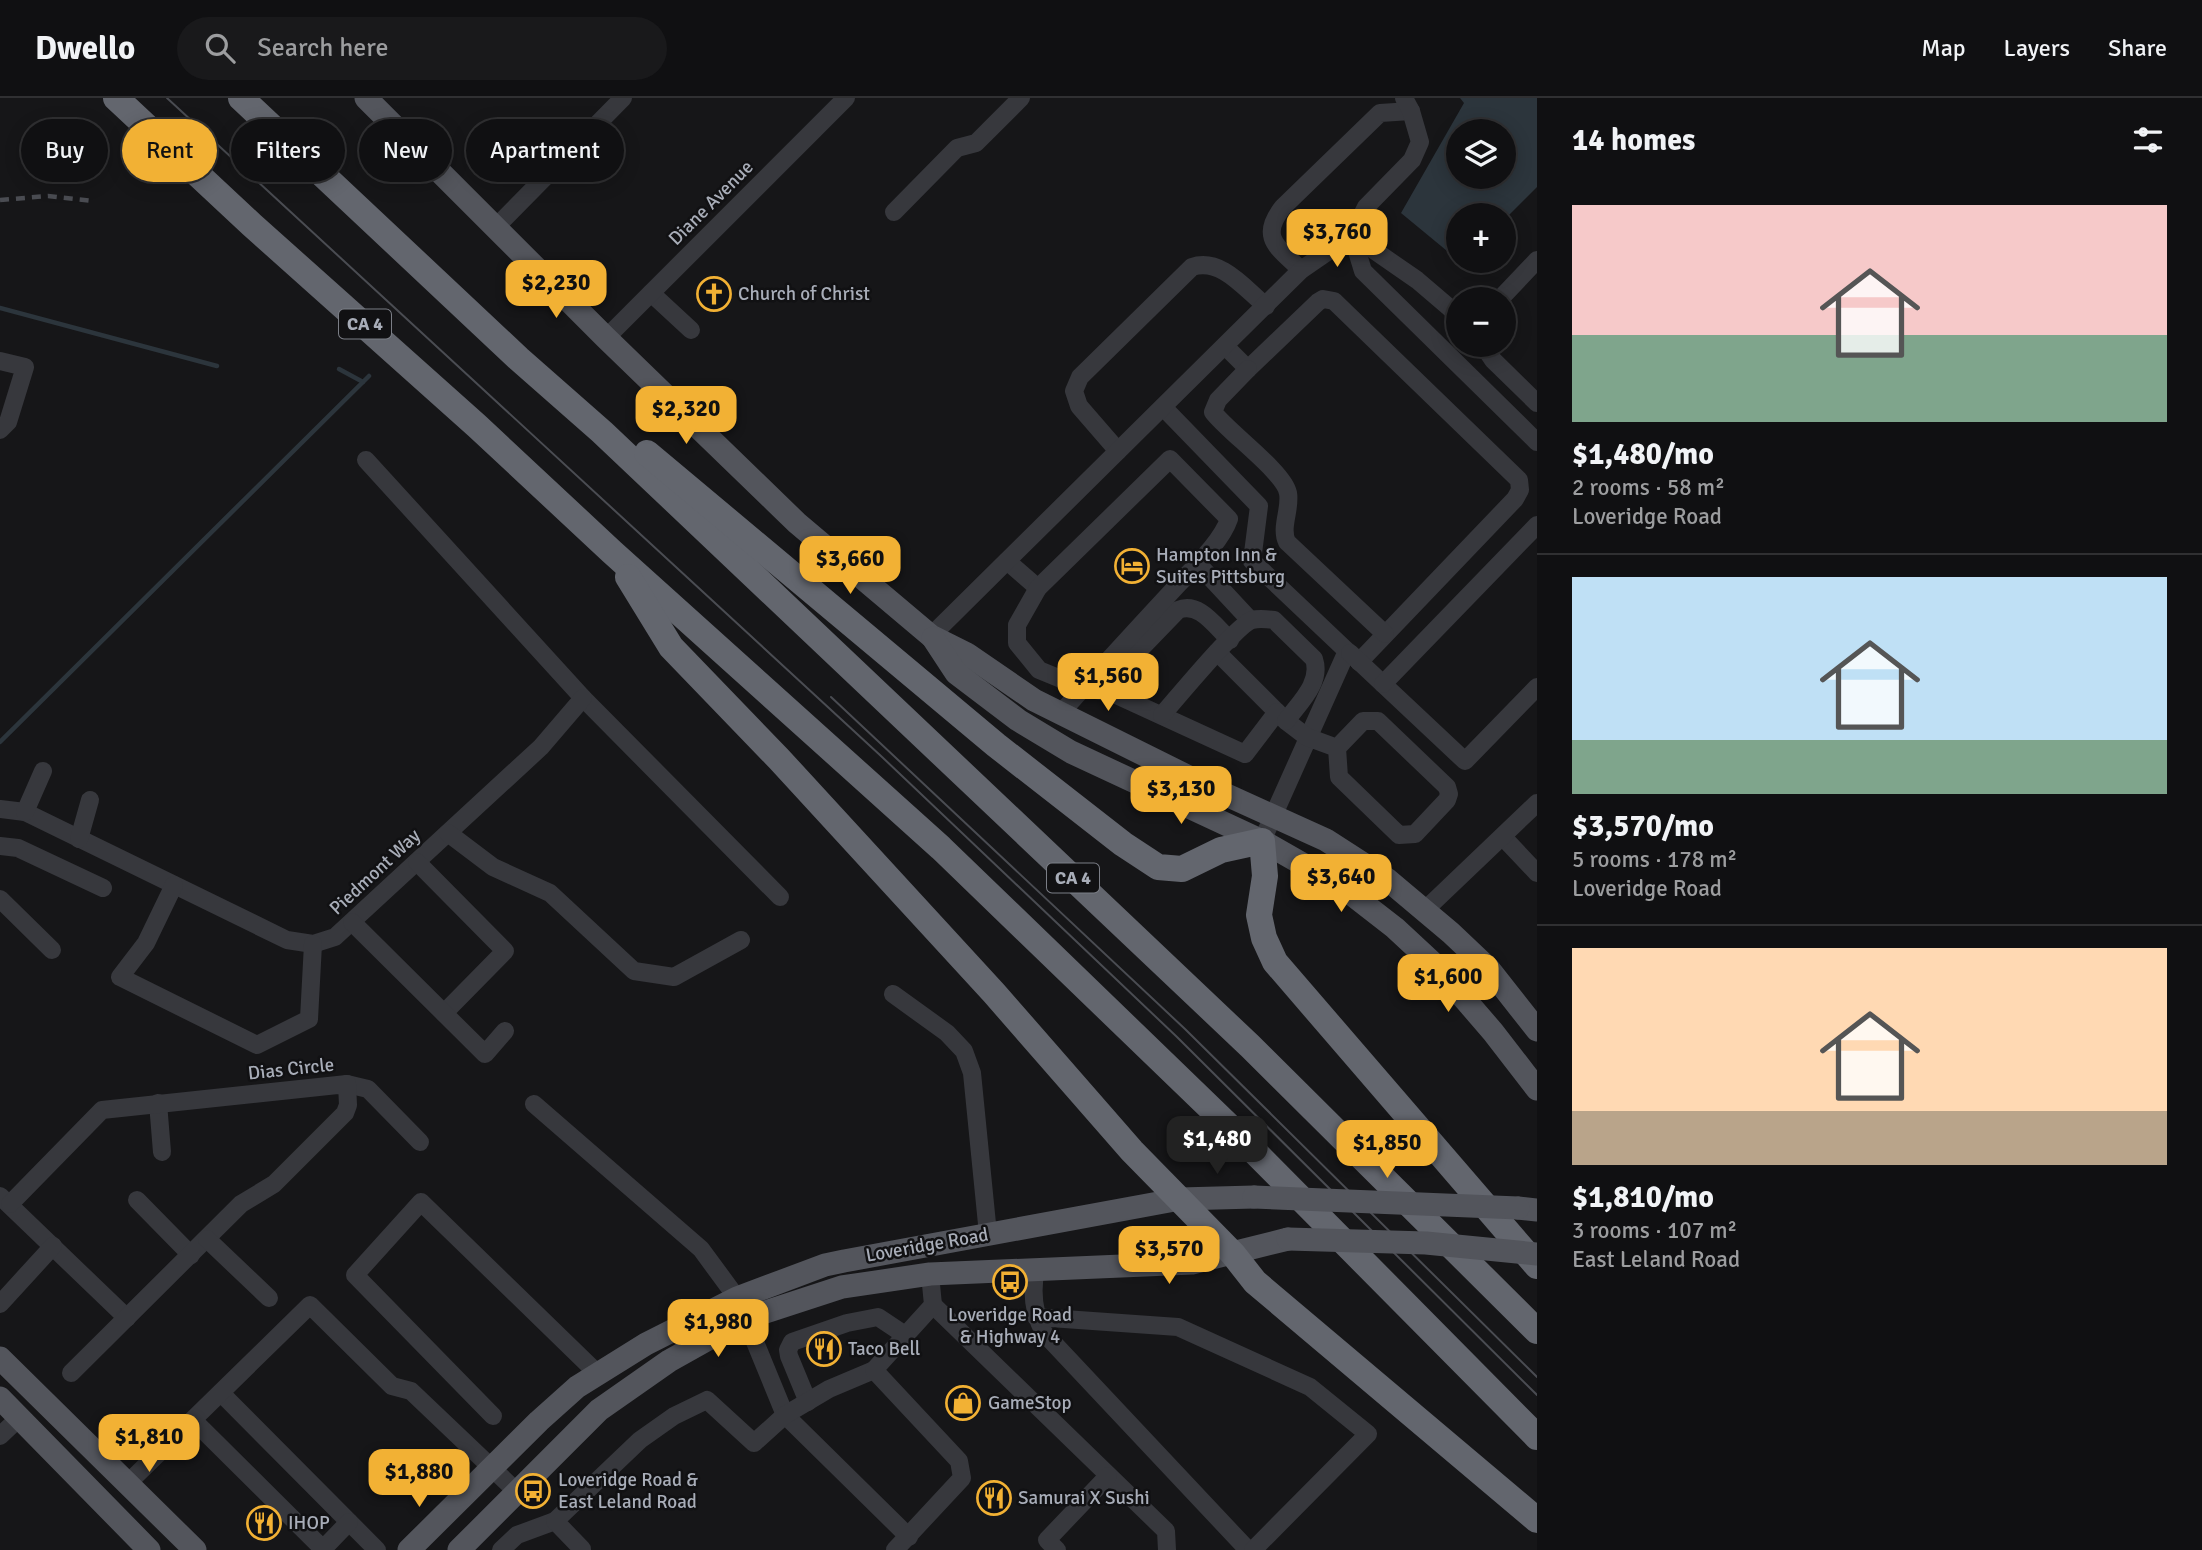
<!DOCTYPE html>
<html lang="en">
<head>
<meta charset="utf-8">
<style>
	:root { --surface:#101012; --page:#19191b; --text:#f1f3f6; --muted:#9c9d9f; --line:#303032; --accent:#f2b134 }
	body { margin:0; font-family:Signika,sans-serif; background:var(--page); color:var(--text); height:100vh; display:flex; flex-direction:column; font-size:26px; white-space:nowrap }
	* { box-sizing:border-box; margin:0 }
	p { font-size:23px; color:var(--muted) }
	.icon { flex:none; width:38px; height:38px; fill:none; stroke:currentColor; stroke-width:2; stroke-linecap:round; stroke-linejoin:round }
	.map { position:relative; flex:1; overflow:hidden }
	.side { display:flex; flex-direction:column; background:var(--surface); width:665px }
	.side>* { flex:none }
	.top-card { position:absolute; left:21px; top:21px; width:665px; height:63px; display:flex; gap:14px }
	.controls { position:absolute; left:1446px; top:21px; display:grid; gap:14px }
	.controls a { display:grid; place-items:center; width:70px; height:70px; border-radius:50%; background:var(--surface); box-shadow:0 4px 18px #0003,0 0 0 2px var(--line); font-size:35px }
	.price { position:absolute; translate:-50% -60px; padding:0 16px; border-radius:14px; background:var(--accent); color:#111; font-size:23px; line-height:46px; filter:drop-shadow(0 2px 4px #0008) }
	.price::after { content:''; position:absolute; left:50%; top:42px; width:21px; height:16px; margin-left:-10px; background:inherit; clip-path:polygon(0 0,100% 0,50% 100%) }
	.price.selected { background:#222; color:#fff }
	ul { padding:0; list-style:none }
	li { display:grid; align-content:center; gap:14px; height:371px; padding:0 35px }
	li+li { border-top:2px solid var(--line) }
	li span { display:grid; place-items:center; height:217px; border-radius:0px; color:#555 }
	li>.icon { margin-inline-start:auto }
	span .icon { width:126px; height:126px; fill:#fffc; stroke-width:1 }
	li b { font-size:30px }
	h2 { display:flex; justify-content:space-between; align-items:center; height:84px; padding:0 35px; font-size:30px }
	.tag { padding:0 24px; border-radius:32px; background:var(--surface); box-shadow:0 4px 18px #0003,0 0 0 2px var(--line); font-size:24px; line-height:63px }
	.tag.selected { background:var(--accent); color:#111 }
	header { display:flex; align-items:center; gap:42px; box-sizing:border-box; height:98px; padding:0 35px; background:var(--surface); border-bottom:2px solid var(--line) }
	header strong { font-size:33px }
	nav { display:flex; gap:38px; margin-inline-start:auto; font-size:24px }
	.search { width:490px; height:63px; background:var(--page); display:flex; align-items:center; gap:18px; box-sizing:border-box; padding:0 24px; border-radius:38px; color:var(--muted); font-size:26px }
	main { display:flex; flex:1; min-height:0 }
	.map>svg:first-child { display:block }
</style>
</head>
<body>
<header>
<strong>Dwello</strong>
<div class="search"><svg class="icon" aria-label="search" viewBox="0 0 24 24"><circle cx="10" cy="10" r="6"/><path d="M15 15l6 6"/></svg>Search here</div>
<nav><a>Map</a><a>Layers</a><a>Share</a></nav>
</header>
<main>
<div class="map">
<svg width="1537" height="1452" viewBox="0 0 1537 1452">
	<rect width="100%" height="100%" fill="#161618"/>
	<!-- water -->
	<path fill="#2c353c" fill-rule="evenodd" d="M1460 0H1537V89L1503 123V117H1458V162L1401 115 1464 5ZM1458 33H1503V79H1458Z"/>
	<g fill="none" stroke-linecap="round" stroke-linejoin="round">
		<!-- stream -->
		<g stroke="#2c353c" stroke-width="4.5">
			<polyline points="0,210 217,268"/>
			<polyline points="339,271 363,284"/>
			<polyline points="0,644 369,278"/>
		</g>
		<!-- minor -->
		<g stroke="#37383d" stroke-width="18">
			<polyline points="894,114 957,50 976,45 1021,0"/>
			<polyline points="495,130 623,0"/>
			<polyline points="1352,137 1363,173 1537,344"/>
			<polyline points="1352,137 1417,182 1458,217"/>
			<path d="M1301 172C1279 150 1258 140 1283 109L1380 15 1411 13"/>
			<polyline points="651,195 691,232"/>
			<polyline points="1500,201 1537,162"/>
			<polyline points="606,240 846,0"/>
			<polyline points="1483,247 1493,262 1537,305"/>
			<polyline points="1225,248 1248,271 1318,204 1323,201 1334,203 1519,382 1520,392 1515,401 1359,564"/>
			<polyline points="0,263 25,269 8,324 0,332"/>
			<path d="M1248 271 1218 302 1213 314C1228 334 1284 374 1288 395 1291 411 1280 429 1287 444L1385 536"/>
			<polyline points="1163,309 1259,408 1252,463 1347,553 1262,743"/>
			<path d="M1118 353 1079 308 1074 293 1080 279 1192 169C1221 159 1245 191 1266 208"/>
			<polyline points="366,362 583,600 780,799"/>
			<polyline points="1007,463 1038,490"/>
			<polyline points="1197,465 1250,522"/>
			<polyline points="931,538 1301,172 1352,137 1366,109 1412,62 1420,44 1411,13 1404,0"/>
			<polyline points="1217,554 1286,623 1307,639 1337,650 1339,679 1399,737 1415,736 1447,702 1449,696 1447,689 1378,623 1363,623 1337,650"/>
			<polyline points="1350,555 1465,663 1537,589"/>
			<polyline points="1383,586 1537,427"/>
			<path d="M1110 594 1121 571 1178 512C1199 503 1215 528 1230 542"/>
			<path d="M1060 616C1097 574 1135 533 1173 492 1190 473 1221 445 1229 421L1170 361 1038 490 1017 527V545L1039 572 1083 590 1110 594 1245 656 1277 614"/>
			<path d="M1162 617C1177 600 1237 527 1252 522 1259 520 1267 521 1274 522L1314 561C1322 585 1299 605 1286 623"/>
			<polyline points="0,711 25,714 287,842 313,846 335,839 541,649 583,600"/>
			<polyline points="25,714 43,673"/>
			<polyline points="448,735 493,769 550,795 634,873 674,879 741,842"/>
			<polyline points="1503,739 1537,775"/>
			<polyline points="79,741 90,702"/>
			<polyline points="0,748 18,750 103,790"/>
			<polyline points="417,764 505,853 444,915"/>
			<polyline points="174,787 146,845 120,879 257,947 309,921 313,846"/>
			<polyline points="0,801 52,852"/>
			<polyline points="1426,811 1537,705"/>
			<polyline points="352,824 485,956 505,933"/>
			<polyline points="893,896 947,935 964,953 972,975 988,1136"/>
			<polyline points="347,986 368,991 420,1044"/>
			<polyline points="158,1005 162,1054"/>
			<polyline points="534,1006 701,1151 737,1200 785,1317 909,1439"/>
			<polyline points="0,1098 127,1220"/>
			<polyline points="137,1102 191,1157"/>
			<polyline points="10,1106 102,1012 347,986 348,1007 345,1015 274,1086 241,1106 71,1275"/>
			<polyline points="207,1141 269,1200"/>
			<path d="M1036 1171C1031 1194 1033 1214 1044 1235L1248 1452"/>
			<polyline points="0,1206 53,1148"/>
			<polyline points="933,1207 1166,1433 1167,1452"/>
			<polyline points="1036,1219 1178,1229 1310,1289 1368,1336 1253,1452"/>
			<polyline points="221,1295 377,1452"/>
			<polyline points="808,1304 789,1258 788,1252 792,1244 847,1225 878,1219 905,1237"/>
			<polyline points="493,1318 355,1177 421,1104 598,1276"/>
			<polyline points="193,1322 323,1451 349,1424"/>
			<polyline points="0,1338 19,1320"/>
			<polyline points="127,1386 310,1207 392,1288 411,1293 516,1393"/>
			<polyline points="501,1452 517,1437 555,1423"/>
			<polyline points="581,1452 582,1451 555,1423 640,1342 674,1318 707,1302 754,1345 785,1317 829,1291 874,1272"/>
			<polyline points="895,1452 962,1380 959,1363 874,1272 933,1207 930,1176"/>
			<polyline points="1057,1452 1047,1442 1108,1378"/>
		</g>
		<!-- major -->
		<g stroke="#53555c" stroke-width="23">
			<polyline points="366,0 606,240 797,425 931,538 967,556 1034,602 1209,689 1326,742 1388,782 1451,835 1489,871 1537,932"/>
			<polyline points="933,540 956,575 1018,622 1071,654 1262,743 1341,788 1395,830 1437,869 1493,934 1537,991"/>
			<polyline points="1518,1110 1537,1112"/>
			<polyline points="0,1260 195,1452"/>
			<polyline points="0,1300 149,1452"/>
			<polyline points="409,1452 539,1323 577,1289 646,1246 737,1200 825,1167 844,1163 1180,1101 1254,1099"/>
			<polyline points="459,1452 599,1312 669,1263 744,1221 842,1189 930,1176 1192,1165 1288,1141"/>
		</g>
		<!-- highway -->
		<g stroke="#63666e" stroke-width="26">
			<polyline points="116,0 252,127 477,328 612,454 941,750 1232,1031 1537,1339"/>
			<polyline points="241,0 519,261 602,334 1250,948 1537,1233"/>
			<polyline points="647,355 996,647 1123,746 1158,769 1182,771 1221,752 1262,743 1265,778 1259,817 1264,840 1275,864 1537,1168"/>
			<polyline points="628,479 671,549 779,661 994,895 1132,1053 1233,1156 1255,1184 1537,1422"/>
		</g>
		<!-- tram -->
		<g stroke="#4a4c52" stroke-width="2">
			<polyline points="167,0 881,658 1177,939 1537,1297"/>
			<polyline points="831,599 1185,931 1537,1279"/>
		</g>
		<!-- rail -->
		<polyline stroke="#4a4c52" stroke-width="4.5" stroke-dasharray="9 7" stroke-linecap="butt" points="0,102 48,98 94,103"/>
		<!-- major-bridge -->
		<g stroke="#53555c" stroke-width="23">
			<polyline points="1254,1099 1518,1110"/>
			<polyline points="1288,1141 1426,1145 1537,1156"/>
		</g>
	</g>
	<!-- icons -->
	<defs>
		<g id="church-ring" transform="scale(1.75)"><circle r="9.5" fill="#111113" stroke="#f2b134" stroke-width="1.5"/><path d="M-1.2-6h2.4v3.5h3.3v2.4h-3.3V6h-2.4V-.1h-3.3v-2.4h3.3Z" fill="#f2b134"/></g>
		<g id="hotel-ring" transform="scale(1.75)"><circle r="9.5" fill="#111113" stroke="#f2b134" stroke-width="1.5"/><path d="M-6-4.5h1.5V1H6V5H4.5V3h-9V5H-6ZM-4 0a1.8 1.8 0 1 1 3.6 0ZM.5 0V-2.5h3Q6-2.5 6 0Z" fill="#f2b134"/></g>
		<g id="bus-ring" transform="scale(1.75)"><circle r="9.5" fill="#111113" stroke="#f2b134" stroke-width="1.5"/><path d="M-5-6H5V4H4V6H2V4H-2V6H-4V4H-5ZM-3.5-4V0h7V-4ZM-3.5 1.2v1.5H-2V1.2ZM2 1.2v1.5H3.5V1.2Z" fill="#f2b134"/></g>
		<g id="restaurant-ring" transform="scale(1.75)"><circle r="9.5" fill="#111113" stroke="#f2b134" stroke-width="1.5"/><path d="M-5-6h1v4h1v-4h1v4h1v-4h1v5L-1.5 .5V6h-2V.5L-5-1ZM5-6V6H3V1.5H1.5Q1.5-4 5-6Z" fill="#f2b134"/></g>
		<g id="shop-ring" transform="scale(1.75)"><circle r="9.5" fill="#111113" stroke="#f2b134" stroke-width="1.5"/><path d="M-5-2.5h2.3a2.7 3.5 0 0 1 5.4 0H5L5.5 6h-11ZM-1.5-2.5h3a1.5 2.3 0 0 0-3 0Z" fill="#f2b134"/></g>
	</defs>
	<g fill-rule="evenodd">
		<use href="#church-ring" x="714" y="196"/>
		<use href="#hotel-ring" x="1132" y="468"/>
		<use href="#bus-ring" x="1010" y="1184"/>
		<use href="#restaurant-ring" x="824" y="1251"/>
		<use href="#shop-ring" x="963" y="1305"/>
		<use href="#bus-ring" x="533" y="1393"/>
		<use href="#restaurant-ring" x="994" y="1400"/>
		<use href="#restaurant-ring" x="264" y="1425"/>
	</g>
	<g text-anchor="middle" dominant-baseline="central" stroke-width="5" stroke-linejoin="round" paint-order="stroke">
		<!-- shield labels -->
		<g fill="#111113" stroke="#7b7e86" stroke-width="2">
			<rect x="339" y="211.5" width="52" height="29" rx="5"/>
			<rect x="1047" y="765.5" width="52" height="29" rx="5"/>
		</g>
		<g font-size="18" font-weight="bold" fill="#a8adb8">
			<text x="365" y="226">CA 4</text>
			<text x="1073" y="780">CA 4</text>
		</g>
		<!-- street labels -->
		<g font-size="19" fill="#a8adb8" stroke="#111113">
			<text transform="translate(711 105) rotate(-45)">Diane Avenue</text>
			<text transform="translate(375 774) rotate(-43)">Piedmont Way</text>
			<text transform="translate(291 971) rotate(-6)">Dias Circle</text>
			<text transform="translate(927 1147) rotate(-10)">Loveridge Road</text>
		</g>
		<!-- poi labels -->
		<g font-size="19" fill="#a8adb8" stroke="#111113" text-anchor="start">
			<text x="738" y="196">Church of Christ</text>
			<text x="1156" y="457">Hampton Inn &amp;<tspan x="1156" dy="22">Suites Pittsburg</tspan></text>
			<text x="1010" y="1217" text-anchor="middle">Loveridge Road<tspan x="1010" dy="22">&amp; Highway 4</tspan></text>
			<text x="848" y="1251">Taco Bell</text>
			<text x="988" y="1305">GameStop</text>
			<text x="558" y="1382">Loveridge Road &amp;<tspan x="558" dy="22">East Leland Road</tspan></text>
			<text x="1018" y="1400">Samurai X Sushi</text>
			<text x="288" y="1425">IHOP</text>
		</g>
	</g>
</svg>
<div class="controls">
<a><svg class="icon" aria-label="layers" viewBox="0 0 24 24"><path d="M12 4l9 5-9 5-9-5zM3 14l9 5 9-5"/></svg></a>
<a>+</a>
<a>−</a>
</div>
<b class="price" style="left:1337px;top:171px">$3,760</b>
<b class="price" style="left:556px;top:222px">$2,230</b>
<b class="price" style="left:686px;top:348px">$2,320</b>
<b class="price" style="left:850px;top:498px">$3,660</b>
<b class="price" style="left:1108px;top:615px">$1,560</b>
<b class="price" style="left:1181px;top:728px">$3,130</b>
<b class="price" style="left:1341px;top:816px">$3,640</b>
<b class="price" style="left:1448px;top:916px">$1,600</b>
<b class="price selected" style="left:1217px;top:1078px">$1,480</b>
<b class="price" style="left:1387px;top:1082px">$1,850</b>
<b class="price" style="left:1169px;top:1188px">$3,570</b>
<b class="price" style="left:718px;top:1261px">$1,980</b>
<b class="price" style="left:149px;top:1376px">$1,810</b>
<b class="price" style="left:419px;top:1411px">$1,880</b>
<div class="top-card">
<a class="tag">Buy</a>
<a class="tag selected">Rent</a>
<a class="tag">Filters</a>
<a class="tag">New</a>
<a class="tag">Apartment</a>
</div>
</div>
<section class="side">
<h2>14 homes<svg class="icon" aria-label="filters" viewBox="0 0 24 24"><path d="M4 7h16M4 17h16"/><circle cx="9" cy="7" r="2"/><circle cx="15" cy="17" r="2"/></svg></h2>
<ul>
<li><span style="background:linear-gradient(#f6c9c9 60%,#7fa58c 0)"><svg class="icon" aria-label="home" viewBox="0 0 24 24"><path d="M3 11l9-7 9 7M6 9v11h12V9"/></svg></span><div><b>$1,480/mo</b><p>2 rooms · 58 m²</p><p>Loveridge Road</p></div></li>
<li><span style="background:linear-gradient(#bfe0f5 75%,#7fa58c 0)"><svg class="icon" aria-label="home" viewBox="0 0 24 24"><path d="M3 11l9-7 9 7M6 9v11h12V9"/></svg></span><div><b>$3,570/mo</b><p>5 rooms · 178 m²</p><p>Loveridge Road</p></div></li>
<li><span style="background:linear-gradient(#ffd9b3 75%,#b9a48a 0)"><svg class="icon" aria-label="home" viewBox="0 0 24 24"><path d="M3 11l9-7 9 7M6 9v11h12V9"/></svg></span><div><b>$1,810/mo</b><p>3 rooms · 107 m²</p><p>East Leland Road</p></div></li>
</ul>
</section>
</main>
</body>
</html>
